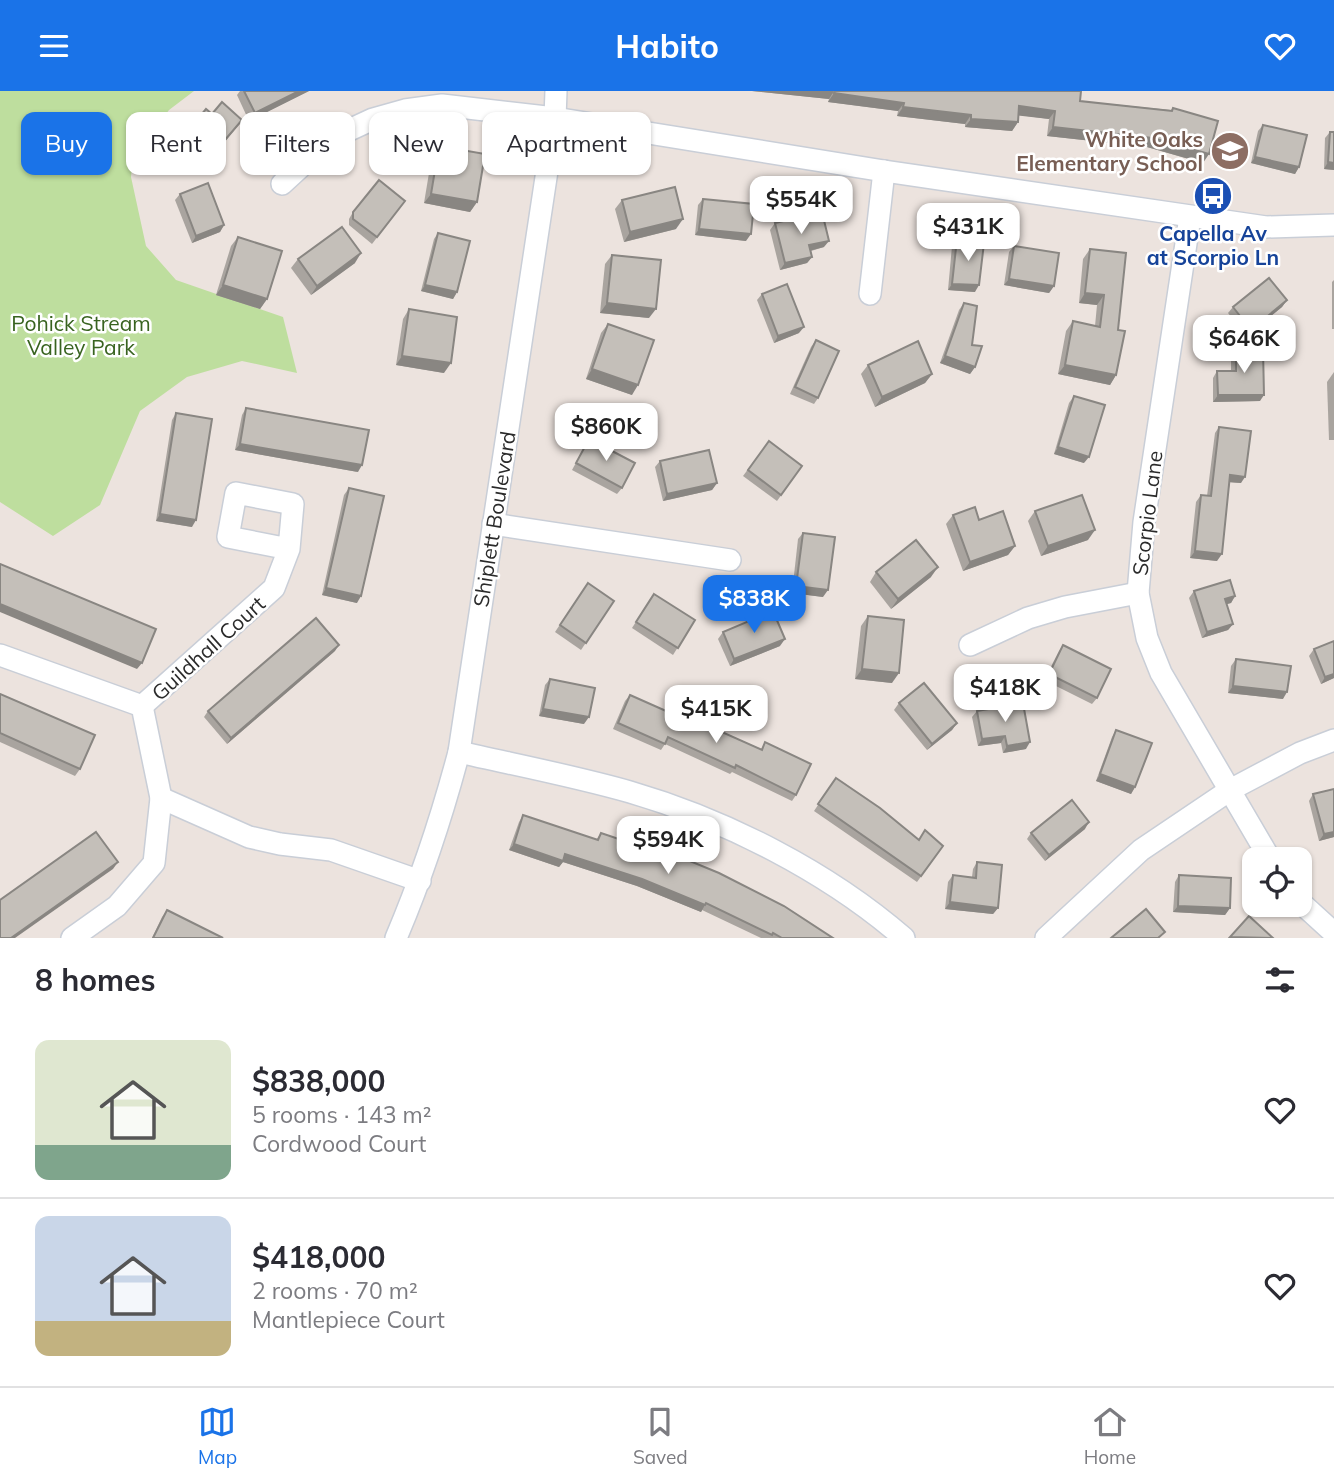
<!DOCTYPE html>
<html lang="en">
<head>
<meta charset="utf-8">
<style>
	:root { --surface:#fff; --page:#f7f7f7; --text:#2b2b33; --muted:#7c7c81; --line:#e1e1e2; --accent:#1a73e8 }
	body { margin:0; font-family:Mulish,sans-serif; background:var(--page); color:var(--text); height:100vh; display:flex; flex-direction:column; font-size:26px; white-space:nowrap }
	* { box-sizing:border-box; margin:0 }
	p { font-size:23px; color:var(--muted) }
	.icon { flex:none; width:38px; height:38px; fill:none; stroke:currentColor; stroke-width:2; stroke-linecap:round; stroke-linejoin:round }
	.map { position:relative; height:847px; overflow:hidden }
	.panel { display:flex; flex-direction:column; background:var(--surface); flex:1 }
	.panel>* { flex:none }
	.banner { position:absolute; left:21px; top:21px; width:700px; height:63px; display:flex; gap:14px }
	.buttons { position:absolute; left:1242px; top:756px; display:grid; gap:14px }
	.buttons a { display:grid; place-items:center; width:70px; height:70px; border-radius:14px; background:var(--surface); box-shadow:0 2px 5px #0004; font-size:35px }
	.price { position:absolute; translate:-50% -60px; padding:0 16px; border-radius:14px; background:#fff; color:#222; font-size:23px; line-height:46px; filter:drop-shadow(0 2px 4px #0008) }
	.price::after { content:''; position:absolute; left:50%; top:42px; width:21px; height:16px; margin-left:-10px; background:inherit; clip-path:polygon(0 0,100% 0,50% 100%) }
	.price.current { background:var(--accent); color:#fff }
	ul { padding:0; list-style:none }
	li { display:flex; align-items:center; gap:21px; height:175px; padding:0 35px }
	li+li { border-top:2px solid var(--line) }
	li span { display:grid; place-items:center; flex:none; width:196px; height:140px; border-radius:14px; color:#555 }
	li>.icon { margin-inline-start:auto }
	span .icon { width:84px; height:84px; fill:#fffc; stroke-width:1 }
	li b { font-size:30px }
	h2 { display:flex; justify-content:space-between; align-items:center; height:84px; padding:0 35px; font-size:30px }
	.tag { padding:0 24px; border-radius:14px; background:var(--surface); box-shadow:0 2px 5px #0004; font-size:24px; line-height:63px }
	.tag.current { background:var(--accent); color:#fff }
	header { display:flex; justify-content:space-between; align-items:center; height:91px; padding:0 35px; background:var(--accent); color:#fff; font-size:32px; font-weight:700 }
	.tab-bar { display:flex; justify-content:space-around; align-items:center; height:98px; border-top:2px solid var(--line); background:var(--surface); font-size:19px; color:var(--muted) }
	.tab-bar a { display:grid; justify-items:center; gap:4px }
	.tab-bar .current { color:var(--accent) }
	.map>svg:first-child { display:block }
</style>
</head>
<body>
<header><svg class="icon" aria-label="menu" viewBox="0 0 24 24"><path d="M4 6h16M4 12h16M4 18h16"/></svg>Habito<svg class="icon" aria-label="heart" viewBox="0 0 24 24"><path d="M12 20l-8-8c-3-5 5-10 8-4 3-6 11-1 8 4z"/></svg></header>
<div class="map">
<svg width="1334" height="847" viewBox="0 0 1334 847">
	<rect width="100%" height="100%" fill="#ece3de"/>
	<!-- green -->
	<polygon fill="#bede9e" points="0,0 194,0 169,19 133,66 131,86 146,155 176,189 283,226 297,282 242,270 187,286 140,320 100,414 53,445 0,411"/>
	<g fill="none" stroke-linecap="round" stroke-linejoin="round">
		<!-- minor casing -->
		<g stroke="#c9ced7" stroke-width="24">
			<g id="minor">
				<polyline points="282,93 307,70 345,41 373,28 405,19 442,14 555,27 884,80 1266,136 1334,134"/>
				<polyline points="1190,126 1144,431 1138,502 1147,547 1161,582 1270,768"/>
				<polyline points="870,203 884,80"/>
				<polyline points="493,433 730,469"/>
				<polyline points="970,554 1028,527 1065,516 1138,502"/>
				<polyline points="0,564 142,615 161,707 154,772 117,815 72,847"/>
				<polyline points="142,615 274,497 289,458 293,413 236,402 228,446 289,458"/>
				<path d="M459 661C516 674 574 685 630 701 726 729 828 781 904 847"/>
				<polyline points="161,707 249,746 280,753 331,759 420,790"/>
				<polyline points="1300,811 1334,842"/>
				<path d="M396 847C422 786 442 725 459 661L555 27 556 0"/>
				<polyline points="1046,847 1141,759 1230,699 1300,662 1334,649"/>
			</g>
		</g>
		<!-- minor -->
		<use href="#minor" stroke="#fff" stroke-width="21"/>
	</g>
	<!-- wall -->
	<g fill="#a9a49f">
		<polygon points="240,0 309,0 249,30 237,4"/>
		<polygon points="752,0 1081,0 1080,10 1171,19 1173,17 1203,72 1147,56 1047,45 1049,28 1019,24 1018,31 1012,40 965,36 965,33 897,25 898,20 828,11 829,8"/>
		<polygon points="242,29 235,38 201,79 175,57 182,47"/>
		<polygon points="1263,34 1299,76 1295,83 1251,72 1258,40"/>
		<polygon points="1330,41 1334,79 1324,78 1325,47"/>
		<polygon points="439,55 477,111 470,121 424,112 432,64"/>
		<polygon points="180,103 224,134 220,141 192,152 175,109"/>
		<polygon points="703,108 746,150 695,144 698,114"/>
		<polygon points="622,109 676,138 624,151 615,118"/>
		<polygon points="405,110 372,153 349,134 349,128 353,121"/>
		<polygon points="775,132 824,156 811,160 812,166 807,172 780,179 770,139"/>
		<polygon points="438,142 457,201 453,208 421,200 434,148"/>
		<polygon points="238,146 267,208 260,218 216,204 231,155"/>
		<polygon points="957,148 975,201 948,199 952,155"/>
		<polygon points="1014,155 1054,195 1049,202 1004,194 1009,161"/>
		<polygon points="1090,158 1118,239 1116,284 1110,294 1058,283 1066,240 1073,230 1095,235 1097,214 1079,212 1083,168"/>
		<polygon points="612,164 649,227 600,222 605,173"/>
		<polygon points="298,168 355,172 311,204 291,177"/>
		<polygon points="1334,189 1334,238 1332,238 1332,191"/>
		<polygon points="762,203 799,242 774,252 757,209"/>
		<polygon points="1287,209 1282,216 1246,245 1228,222 1233,216"/>
		<polygon points="964,212 972,254 975,276 970,283 940,272 959,219"/>
		<polygon points="409,218 444,282 396,274 403,228"/>
		<polygon points="608,233 632,304 586,288 601,242"/>
		<polygon points="816,249 818,307 814,313 790,303 811,256"/>
		<polygon points="1236,258 1260,310 1213,311 1213,287 1217,280 1231,280 1231,265"/>
		<polygon points="868,274 932,283 925,292 875,316 861,283"/>
		<polygon points="1334,281 1334,349 1329,349 1327,291"/>
		<polygon points="1074,305 1084,372 1054,363 1069,312"/>
		<polygon points="246,317 358,381 235,359 242,324"/>
		<polygon points="176,322 192,436 156,430 172,329"/>
		<polygon points="1219,336 1241,392 1230,391 1217,470 1190,467 1196,411 1201,404 1207,405 1215,342"/>
		<polygon points="589,348 622,397 617,403 572,379"/>
		<polygon points="769,350 802,375 777,410 743,385"/>
		<polygon points="660,370 717,392 712,399 663,410 655,376"/>
		<polygon points="349,397 357,512 322,504 344,404"/>
		<polygon points="1035,420 1088,449 1041,465 1028,430"/>
		<polygon points="953,424 979,429 1015,455 1008,464 963,480 946,433"/>
		<polygon points="803,442 823,506 792,502 798,448"/>
		<polygon points="876,481 931,486 891,518 870,491"/>
		<polygon points="588,492 614,510 581,559 555,541"/>
		<polygon points="1194,500 1235,505 1231,512 1226,513 1233,533 1228,539 1202,547 1189,507"/>
		<polygon points="654,503 695,529 673,564 632,537"/>
		<polygon points="868,525 892,592 855,588 861,535"/>
		<polygon points="723,541 780,555 730,575 718,548"/>
		<polygon points="1334,550 1334,587 1321,593 1309,565 1314,558"/>
		<polygon points="1063,554 1097,607 1092,613 1044,589 1059,560"/>
		<polygon points="335,560 227,653 204,626 208,620"/>
		<polygon points="1236,568 1283,608 1228,602 1231,575"/>
		<polygon points="550,588 584,633 539,625 545,594"/>
		<polygon points="0,603 80,678 75,685 0,651"/>
		<polygon points="630,604 702,635 704,633 761,658 765,651 796,704 792,710 732,681 730,683 665,653 661,659 613,638 625,610"/>
		<polygon points="899,612 957,632 952,639 927,659 894,619"/>
		<polygon points="977,620 1026,658 1003,662 1001,652 978,655 972,626"/>
		<polygon points="1116,639 1135,696 1131,703 1096,690 1112,646"/>
		<polygon points="836,687 919,749 925,739 943,755 917,791 814,720"/>
		<polygon points="1334,698 1334,746 1319,750 1309,710 1313,703"/>
		<polygon points="523,724 596,749 601,742 833,847 761,847 702,819 701,821 637,795 563,771 559,776 509,759 519,731"/>
		<polygon points="1085,738 1045,770 1027,748 1031,742"/>
		<polygon points="977,771 998,817 993,823 945,818 948,791 953,784 972,786 973,778"/>
		<polygon points="1179,784 1230,817 1225,824 1173,821 1175,791"/>
		<polygon points="167,819 223,847 152,847 162,826"/>
	</g>
	<!-- shaded-wall -->
	<g fill="#898682">
		<polygon points="299,0 309,0 249,30 255,22"/>
		<polygon points="752,0 834,0 829,8"/>
		<polygon points="834,2 904,12 898,20 828,11"/>
		<polygon points="1019,15 1055,20 1049,28 1013,24"/>
		<polygon points="903,16 971,24 965,33 897,25"/>
		<polygon points="971,28 1018,31 1012,40 965,36"/>
		<polygon points="242,29 235,38 201,79 208,69"/>
		<polygon points="1053,36 1153,47 1209,63 1203,72 1147,56 1047,45"/>
		<polygon points="1255,66 1299,76 1295,83 1251,72"/>
		<polygon points="1328,71 1334,72 1334,79 1324,78"/>
		<polygon points="431,103 477,111 470,121 424,112"/>
		<polygon points="683,128 676,138 624,151 630,141"/>
		<polygon points="224,134 220,141 192,152 196,145"/>
		<polygon points="699,138 751,143 746,150 695,144"/>
		<polygon points="829,150 824,156 805,161 809,154"/>
		<polygon points="361,162 355,172 311,204 317,195"/>
		<polygon points="812,166 807,172 780,179 785,172"/>
		<polygon points="1009,188 1054,195 1049,202 1004,194"/>
		<polygon points="952,193 979,194 975,201 948,199"/>
		<polygon points="223,194 267,208 260,218 216,204"/>
		<polygon points="425,194 457,201 453,208 421,200"/>
		<polygon points="1085,202 1104,204 1097,214 1079,212"/>
		<polygon points="1287,209 1282,216 1246,245 1251,239"/>
		<polygon points="607,212 656,218 649,227 600,222"/>
		<polygon points="804,236 799,242 774,252 778,245"/>
		<polygon points="402,265 451,272 444,282 396,274"/>
		<polygon points="945,265 975,276 970,283 940,272"/>
		<polygon points="1065,274 1116,284 1110,294 1058,283"/>
		<polygon points="592,278 638,294 632,304 586,288"/>
		<polygon points="932,283 925,292 875,316 882,306"/>
		<polygon points="1218,304 1264,304 1260,310 1213,311"/>
		<polygon points="240,353 362,374 358,381 235,359"/>
		<polygon points="1058,356 1089,366 1084,372 1054,363"/>
		<polygon points="1230,384 1245,386 1241,392 1226,391"/>
		<polygon points="717,392 712,399 663,410 667,403"/>
		<polygon points="160,423 196,429 192,436 156,430"/>
		<polygon points="1095,439 1088,449 1041,465 1048,455"/>
		<polygon points="1015,455 1008,464 963,480 970,471"/>
		<polygon points="1195,460 1222,463 1217,470 1190,467"/>
		<polygon points="938,476 931,486 891,518 898,508"/>
		<polygon points="796,495 828,499 823,506 792,502"/>
		<polygon points="326,497 361,505 357,512 322,504"/>
		<polygon points="1235,505 1231,512 1220,515 1225,508"/>
		<polygon points="0,513 142,572 137,578 0,521"/>
		<polygon points="1233,533 1228,539 1202,547 1207,541"/>
		<polygon points="785,548 780,555 730,575 734,568"/>
		<polygon points="339,554 335,560 227,653 231,647"/>
		<polygon points="862,578 899,582 892,592 855,588"/>
		<polygon points="1334,583 1334,587 1321,593 1325,586"/>
		<polygon points="1233,595 1287,601 1283,608 1228,602"/>
		<polygon points="543,618 589,626 584,633 539,625"/>
		<polygon points="957,632 952,639 927,659 932,653"/>
		<polygon points="1005,645 1001,652 978,655 982,648"/>
		<polygon points="1030,651 1026,658 1003,662 1007,655"/>
		<polygon points="1100,683 1135,696 1131,703 1096,690"/>
		<polygon points="1089,731 1085,738 1045,770 1049,764"/>
		<polygon points="1334,741 1334,746 1319,750 1324,743"/>
		<polygon points="514,753 565,763 642,788 705,814 701,821 637,795 563,771 559,776 509,759"/>
		<polygon points="118,771 113,778 15,847 11,847"/>
		<polygon points="950,811 998,817 993,823 945,818"/>
		<polygon points="1178,815 1230,817 1225,824 1173,821"/>
	</g>
	<!-- building -->
	<g fill="#c4bfb9" stroke="#898682" stroke-width="2">
		<polygon points="244,0 299,0 255,22"/>
		<polygon points="835,0 1081,0 1080,10 1172,20 1173,17 1218,30 1209,63 1153,47 1053,36 1055,20 1019,15 1018,31 971,28 971,24 903,16 904,12 834,2"/>
		<polygon points="222,11 242,29 208,69 182,47 206,18 212,23"/>
		<polygon points="1263,34 1307,44 1299,76 1255,66"/>
		<polygon points="1330,41 1334,41 1334,72 1328,71"/>
		<polygon points="439,55 485,63 477,111 431,103"/>
		<polygon points="379,89 405,110 377,146 353,128 353,121"/>
		<polygon points="208,92 224,134 196,145 180,103"/>
		<polygon points="675,96 683,128 630,141 622,109"/>
		<polygon points="703,108 754,113 751,143 699,138"/>
		<polygon points="822,121 829,150 809,154 812,166 785,172 775,132"/>
		<polygon points="342,136 361,162 317,195 298,168"/>
		<polygon points="438,142 470,150 457,201 425,194"/>
		<polygon points="238,146 282,160 267,208 223,194"/>
		<polygon points="957,148 984,152 979,194 952,193"/>
		<polygon points="1014,155 1059,162 1054,195 1009,188"/>
		<polygon points="1090,158 1126,162 1118,239 1125,240 1116,284 1065,274 1073,230 1100,236 1104,204 1085,202"/>
		<polygon points="612,164 661,169 656,218 607,212"/>
		<polygon points="1269,187 1287,209 1251,239 1233,216"/>
		<polygon points="787,193 804,236 778,245 762,203"/>
		<polygon points="964,212 977,215 972,254 982,255 975,276 945,265"/>
		<polygon points="409,218 457,226 451,272 402,265"/>
		<polygon points="608,233 654,249 638,294 592,278"/>
		<polygon points="816,249 839,260 818,307 795,296"/>
		<polygon points="918,250 932,283 882,306 868,274"/>
		<polygon points="1236,258 1263,258 1264,304 1218,304 1217,280 1236,280"/>
		<polygon points="1074,305 1105,314 1089,366 1058,356"/>
		<polygon points="246,317 369,339 362,374 240,353"/>
		<polygon points="176,322 212,328 196,429 160,423"/>
		<polygon points="1219,336 1251,340 1245,386 1230,384 1222,463 1195,460 1201,404 1211,405"/>
		<polygon points="589,348 635,372 622,397 576,372"/>
		<polygon points="769,350 802,375 781,404 748,379"/>
		<polygon points="709,359 717,392 667,403 660,370"/>
		<polygon points="349,397 384,405 361,505 326,497"/>
		<polygon points="1082,404 1095,439 1048,455 1035,420"/>
		<polygon points="975,416 979,429 1003,420 1015,455 970,471 953,424"/>
		<polygon points="803,442 835,446 828,499 796,495"/>
		<polygon points="916,449 938,476 898,508 876,481"/>
		<polygon points="0,473 156,538 142,572 0,513"/>
		<polygon points="1230,489 1235,505 1225,508 1233,533 1207,541 1194,500"/>
		<polygon points="588,492 614,510 586,552 560,534"/>
		<polygon points="654,503 695,529 678,557 636,531"/>
		<polygon points="773,520 785,548 734,568 723,541"/>
		<polygon points="868,525 904,529 899,582 862,578"/>
		<polygon points="316,527 339,554 231,647 208,620"/>
		<polygon points="1334,550 1334,583 1325,586 1314,558"/>
		<polygon points="1063,554 1111,578 1097,607 1049,583"/>
		<polygon points="1236,568 1291,575 1287,601 1233,595"/>
		<polygon points="550,588 595,597 589,626 543,618"/>
		<polygon points="924,592 957,632 932,653 899,612"/>
		<polygon points="0,603 95,644 80,678 0,642"/>
		<polygon points="630,604 702,636 704,633 762,659 765,651 811,673 796,704 736,674 735,677 668,646 665,653 618,632"/>
		<polygon points="1023,612 1030,651 1007,655 1005,645 982,648 977,620"/>
		<polygon points="1116,639 1152,652 1135,696 1100,683"/>
		<polygon points="836,687 880,717 919,749 925,739 943,755 921,785 818,713"/>
		<polygon points="1334,698 1334,741 1324,743 1313,703"/>
		<polygon points="1072,709 1089,731 1049,764 1031,742"/>
		<polygon points="523,724 598,749 601,742 672,766 673,763 719,782 784,815 833,847 782,847 773,842 772,844 706,812 705,814 642,788 565,763 563,770 514,753"/>
		<polygon points="96,741 118,771 11,847 0,847 0,809"/>
		<polygon points="977,771 1002,774 998,817 950,811 953,784 976,787"/>
		<polygon points="1179,784 1231,787 1230,817 1178,815"/>
		<polygon points="1146,818 1165,841 1158,847 1111,847"/>
		<polygon points="167,819 223,847 153,847"/>
		<polygon points="1249,825 1273,847 1230,846"/>
	</g>
	<!-- icons -->
	<defs>
		<g id="school-disc" transform="scale(2.0125)"><circle r="9.5" fill="#8d6e63" stroke="#fff"/><path d="M0-5L7-2L0 1L-7-2ZM-4 1L0 2.5L4 1V4Q0 6-4 4Z" fill="#fff"/></g>
		<g id="bus-disc" transform="scale(2.0125)"><circle r="9.5" fill="#1a4fb4" stroke="#fff"/><path d="M-5-6H5V4H4V6H2V4H-2V6H-4V4H-5ZM-3.5-4V0h7V-4ZM-3.5 1.2v1.5H-2V1.2ZM2 1.2v1.5H3.5V1.2Z" fill="#fff"/></g>
	</defs>
	<g fill-rule="evenodd">
		<use href="#school-disc" x="1230" y="60"/>
		<use href="#bus-disc" x="1213" y="105"/>
	</g>
	<g text-anchor="middle" dominant-baseline="central" stroke-width="5" stroke-linejoin="round" paint-order="stroke">
		<!-- education labels -->
		<g font-size="21" font-weight="bold" fill="#785e54" stroke="#fff" text-anchor="end">
			<text x="1203" y="48">White Oaks<tspan x="1203" dy="24">Elementary School</tspan></text>
		</g>
		<!-- transit labels -->
		<g font-size="21" font-weight="bold" fill="#164399" stroke="#fff">
			<text x="1213" y="142">Capella Av<tspan x="1213" dy="24">at Scorpio Ln</tspan></text>
		</g>
		<!-- park labels -->
		<g font-size="21" fill="#38631f" stroke="#fff">
			<text x="81" y="232">Pohick Stream<tspan x="81" dy="24">Valley Park</tspan></text>
		</g>
		<!-- street labels -->
		<g font-size="21" fill="#2b2b2b" stroke="#fff">
			<text transform="translate(1147 422) rotate(-83)">Scorpio Lane</text>
			<text transform="translate(494 428) rotate(-81)">Shiplett Boulevard</text>
			<text transform="translate(208 557) rotate(-42)">Guildhall Court</text>
		</g>
	</g>
</svg>
<div class="buttons">
<a><svg class="icon" aria-label="locate" viewBox="0 0 24 24"><circle cx="12" cy="12" r="6"/><path d="M12 2v4M12 18v4M2 12h4M18 12h4"/></svg></a>
</div>
<b class="price" style="left:801px;top:145px">$554K</b>
<b class="price" style="left:968px;top:172px">$431K</b>
<b class="price" style="left:1244px;top:284px">$646K</b>
<b class="price" style="left:606px;top:372px">$860K</b>
<b class="price current" style="left:754px;top:544px">$838K</b>
<b class="price" style="left:1005px;top:633px">$418K</b>
<b class="price" style="left:716px;top:654px">$415K</b>
<b class="price" style="left:668px;top:785px">$594K</b>
<div class="banner">
<a class="tag current">Buy</a>
<a class="tag">Rent</a>
<a class="tag">Filters</a>
<a class="tag">New</a>
<a class="tag">Apartment</a>
</div>
</div>
<section class="panel">
<h2>8 homes<svg class="icon" aria-label="filters" viewBox="0 0 24 24"><path d="M4 7h16M4 17h16"/><circle cx="9" cy="7" r="2"/><circle cx="15" cy="17" r="2"/></svg></h2>
<ul>
<li><span style="background:linear-gradient(#dfe7d0 75%,#7fa58c 0)"><svg class="icon" aria-label="home" viewBox="0 0 24 24"><path d="M3 11l9-7 9 7M6 9v11h12V9"/></svg></span><div><b>$838,000</b><p>5 rooms · 143 m²</p><p>Cordwood Court</p></div><svg class="icon" aria-label="heart" viewBox="0 0 24 24"><path d="M12 20l-8-8c-3-5 5-10 8-4 3-6 11-1 8 4z"/></svg></li>
<li><span style="background:linear-gradient(#c9d6e8 75%,#c2b280 0)"><svg class="icon" aria-label="home" viewBox="0 0 24 24"><path d="M3 11l9-7 9 7M6 9v11h12V9"/></svg></span><div><b>$418,000</b><p>2 rooms · 70 m²</p><p>Mantlepiece Court</p></div><svg class="icon" aria-label="heart" viewBox="0 0 24 24"><path d="M12 20l-8-8c-3-5 5-10 8-4 3-6 11-1 8 4z"/></svg></li>
</ul>
</section>
<nav class="tab-bar">
<a class="current"><svg class="icon" aria-label="map" viewBox="0 0 24 24"><path d="M3 6l6-2 6 2 6-2v14l-6 2-6-2-6 2zM9 4v14M15 6v14"/></svg>Map</a>
<a><svg class="icon" aria-label="saved" viewBox="0 0 24 24"><path d="M7 4h10v16l-5-4-5 4z"/></svg>Saved</a>
<a><svg class="icon" aria-label="home" viewBox="0 0 24 24"><path d="M3 11l9-7 9 7M6 9v11h12V9"/></svg>Home</a>
</nav>
</body>
</html>
